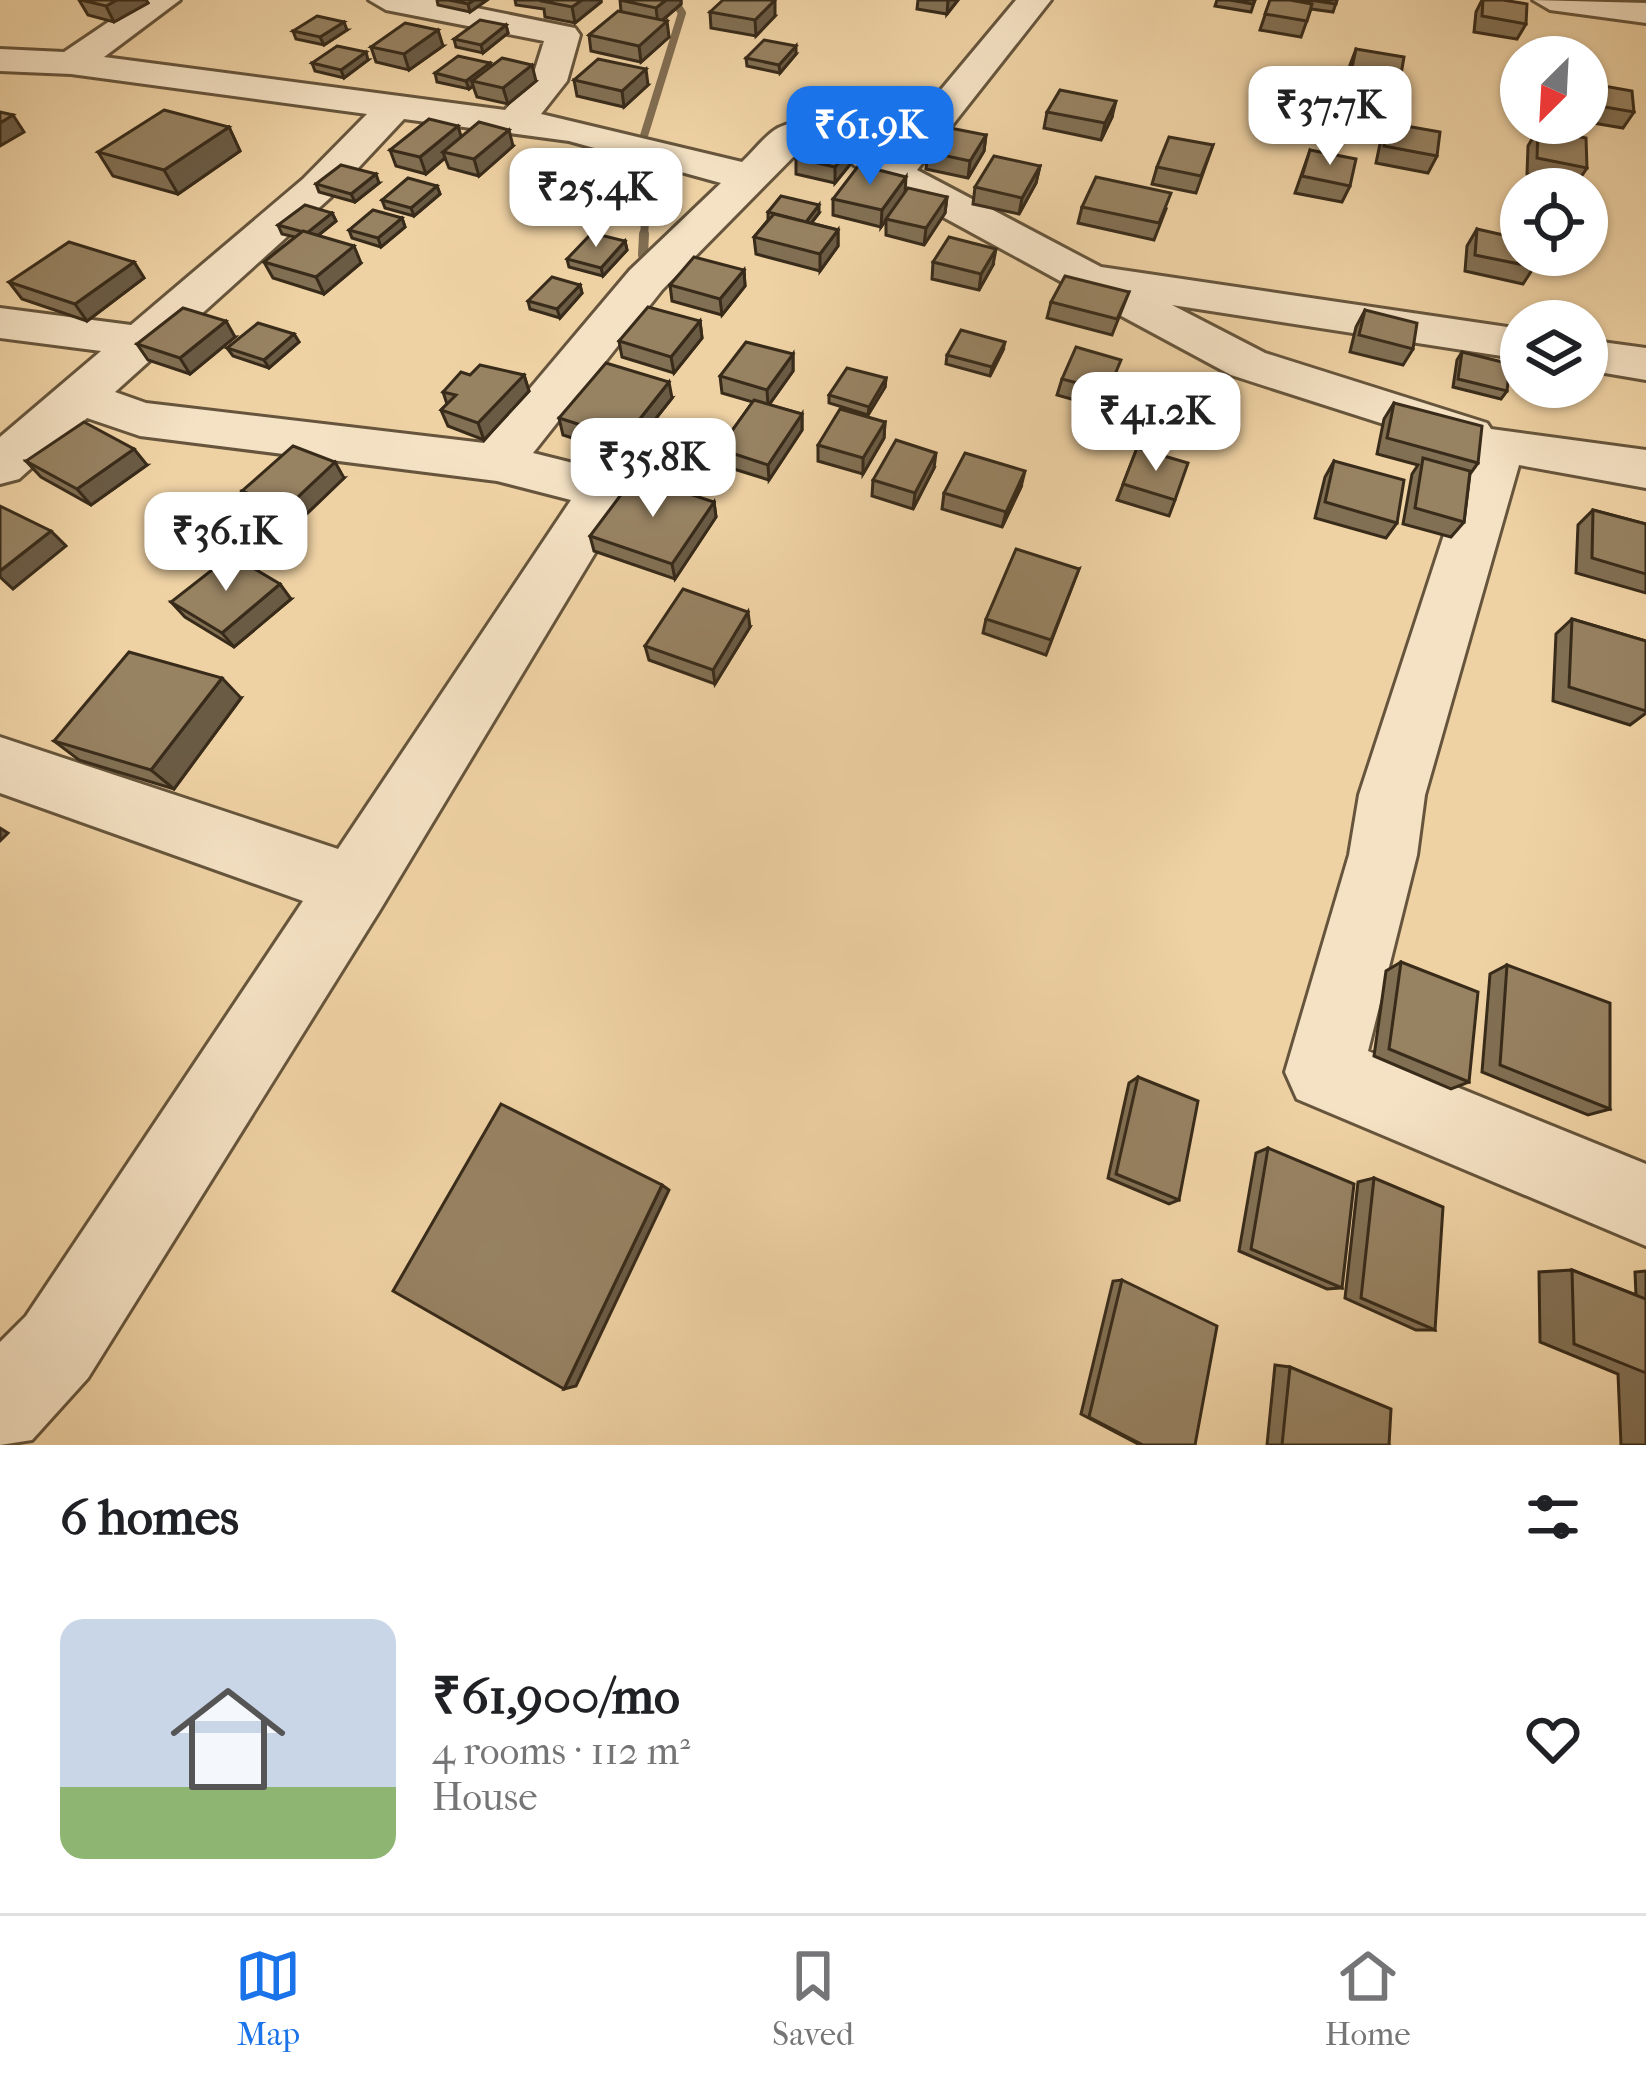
<!DOCTYPE html>
<html lang="en">
<head>
<meta charset="utf-8">
<style>
	:root { --surface:#fff; --page:#f6f6f6; --text:#202124; --muted:#757577; --line:#e0e0e0; --accent:#1a73e8 }
	body { margin:0; font-family:"IM FELL French Canon",serif; background:var(--page); color:var(--text); height:100vh; display:flex; flex-direction:column; font-size:45px; white-space:nowrap }
	* { box-sizing:border-box; margin:0 }
	p { font-size:39px; color:var(--muted) }
	.icon { flex:none; width:66px; height:66px; fill:none; stroke:currentColor; stroke-width:2; stroke-linecap:round; stroke-linejoin:round }
	.map { position:relative; height:1445px; overflow:hidden }
	.side { display:flex; flex-direction:column; background:var(--surface); flex:1 }
	.side>* { flex:none }
	.needle { width:78px; rotate:204deg }
	.fabs { position:absolute; left:1500px; top:36px; display:grid; gap:24px }
	.fabs a { display:grid; place-items:center; width:108px; height:108px; border-radius:50%; background:var(--surface); box-shadow:0 3px 9px #0004; font-size:60px }
	.price { position:absolute; translate:-50% -102px; padding:0 27px; border-radius:24px; background:#fff; color:#222; font-size:39px; line-height:78px; filter:drop-shadow(0 3px 6px #0008) }
	.price::after { content:''; position:absolute; left:50%; top:72px; width:36px; height:27px; margin-left:-18px; background:inherit; clip-path:polygon(0 0,100% 0,50% 100%) }
	.price.current { background:var(--accent); color:#fff }
	ul { padding:0; list-style:none }
	li { display:flex; align-items:center; gap:36px; height:300px; padding:0 60px }
	li span { display:grid; place-items:center; flex:none; width:336px; height:240px; border-radius:24px; color:#555 }
	li>.icon { margin-inline-start:auto }
	span .icon { width:144px; height:144px; fill:#fffc; stroke-width:1 }
	li b { font-size:51px }
	h2 { display:flex; justify-content:space-between; align-items:center; height:144px; padding:0 60px; font-size:51px }
	.tab-bar { display:flex; justify-content:space-around; align-items:center; height:168px; border-top:3px solid var(--line); background:var(--surface); font-size:33px; color:var(--muted) }
	.tab-bar a { display:grid; justify-items:center; gap:6px }
	.tab-bar .current { color:var(--accent) }
	.map>svg:first-child { display:block }
</style>
</head>
<body>
<div class="map">
<svg width="1646" height="1445" viewBox="0 0 1646 1445">
	<rect width="100%" height="100%" fill="#efd2a4"/>
	<filter id="stains"><feTurbulence type="fractalNoise" baseFrequency=".00167" numOctaves="4"/><feColorMatrix values="0 0 0 0 .2 0 0 0 0 .09 0 0 0 0 .02 0 0 0 .5 -.17"/></filter>
	<radialGradient id="worn" r=".72"><stop offset=".6" stop-color="#630" stop-opacity="0"/><stop offset="1" stop-color="#630" stop-opacity=".3"/></radialGradient>
	<g fill="none" stroke-linecap="round" stroke-linejoin="round">
		<!-- stream-far1 -->
		<polyline stroke="#816d51" stroke-width="8" points="644,237 648,171 643,139 682,13 674,0"/>
		<!-- stream -->
		<polyline stroke="#816d51" stroke-width="10" points="643,255 644,234"/>
		<!-- minor casing -->
		<g stroke="#66553c" stroke-width="6">
			<g id="minor">
				<path d="M141 0H180L104 57 505 110 532 79 544 41 386 10 369 0H437L575 28 580 35 567 81 541 114 742 162C753 152 765 135 778 128 816 110 859 130 889 152L1016 0H1051L917 170 1101 267 1521 329V359L1172 305 1265 353 1487 423 1491 429 1646 450V488L1519 465 1425 795 1417 855 1368 1051 1646 1164V1246L1297 1099 1285 1072 1349 855 1359 795 1471 452 1231 375 1101 305 1095 293 1073 288 879 182 831 149 805 145 662 290 533 453 625 476 633 490 380 910 88 1378 32 1440 0 1445V1342L26 1316 303 901 0 793V737L338 849 571 500 497 481 140 436 87 418 19 479 0 484V437L101 351 0 338V308L131 325 303 179 367 114 71 74 0 71V49L64 52ZM404 119 569 141 721 183 630 270 484 443 146 403 115 392 331 197Z"/>
				<polygon points="1533,0 1646,3 1646,23 1550,10"/>
				<polygon points="1587,340 1646,348 1646,380 1587,370"/>
			</g>
		</g>
		<!-- minor -->
		<use href="#minor" fill="#f5e2c4" fill-rule="evenodd"/>
	</g>
	<!-- wall -->
	<g fill="#827054" stroke="#382b1a" stroke-width="3">
		<polygon points="79,0 146,0 148,3 114,22 88,15"/>
		<polygon points="437,0 487,0 470,12 438,5"/>
		<polygon points="515,0 601,0 601,2 575,23 545,17 544,9 516,5"/>
		<polygon points="620,0 681,0 681,4 663,20 669,37 641,62 591,51 589,35 621,11"/>
		<polygon points="918,0 958,0 947,14 917,9"/>
		<polygon points="1217,0 1255,0 1251,12 1215,6"/>
		<polygon points="1270,0 1297,1 1337,0 1333,12 1311,9 1301,37 1260,30"/>
		<polygon points="1482,0 1503,0 1526,24 1517,39 1474,32 1476,12"/>
		<polygon points="710,12 775,16 756,36 711,28"/>
		<polygon points="506,25 508,33 483,53 456,47 454,39"/>
		<polygon points="347,30 324,45 296,39 293,31"/>
		<polygon points="443,46 409,70 376,62 371,47"/>
		<polygon points="1356,49 1400,80 1392,96 1344,88 1350,65"/>
		<polygon points="796,54 780,73 747,66 746,58"/>
		<polygon points="368,60 344,78 315,71 312,63"/>
		<polygon points="490,63 491,66 536,81 508,104 477,97 473,86 469,89 437,82 435,73"/>
		<polygon points="574,80 648,85 624,107 577,96"/>
		<polygon points="1587,83 1634,112 1623,128 1587,122"/>
		<polygon points="1047,112 1112,117 1101,140 1044,128"/>
		<polygon points="1389,123 1437,156 1428,173 1376,163 1381,139"/>
		<polygon points="229,127 240,151 178,194 113,176 98,152"/>
		<polygon points="1538,129 1587,168 1576,184 1527,174 1528,146"/>
		<polygon points="986,135 984,151 968,178 926,169 928,152"/>
		<polygon points="461,137 513,146 479,176 449,168 445,158 426,174 396,166 390,150"/>
		<polygon points="1213,145 1196,193 1152,184 1157,167"/>
		<polygon points="852,146 852,162 835,183 796,174 796,158"/>
		<polygon points="1310,150 1350,186 1342,202 1295,193"/>
		<polygon points="1040,166 1036,183 1019,214 973,204 975,187"/>
		<polygon points="379,183 355,202 319,192 316,184"/>
		<polygon points="437,186 440,194 414,216 385,208 382,200"/>
		<polygon points="905,193 947,197 945,213 924,245 886,235 886,219 881,227 833,215 833,199"/>
		<polygon points="1082,207 1166,209 1154,240 1078,223"/>
		<polygon points="768,212 819,213 811,223 838,230 838,246 820,271 756,254 754,237 768,220"/>
		<polygon points="332,213 336,221 317,236 361,263 324,294 273,278 264,262 295,237 282,234 278,225"/>
		<polygon points="402,218 405,227 381,247 352,238 349,230"/>
		<polygon points="1477,229 1534,267 1523,284 1465,271 1467,246"/>
		<polygon points="625,241 627,250 603,276 569,267 567,259"/>
		<polygon points="134,262 144,278 87,321 22,299 9,282"/>
		<polygon points="933,262 993,265 979,290 932,279"/>
		<polygon points="744,270 745,286 722,315 672,301 670,285"/>
		<polygon points="580,285 582,293 560,318 530,309 528,301"/>
		<polygon points="1129,292 1112,335 1047,318 1051,302"/>
		<polygon points="1365,310 1413,349 1403,365 1350,352 1356,327"/>
		<polygon points="700,321 702,338 674,373 622,357 619,341"/>
		<polygon points="294,334 299,342 269,368 233,356 227,348"/>
		<polygon points="235,337 190,374 148,360 137,344"/>
		<polygon points="1003,350 990,376 946,364 947,355"/>
		<polygon points="1462,352 1507,391 1501,399 1453,387 1457,360"/>
		<polygon points="793,354 793,371 769,405 802,414 802,430 769,480 721,465 719,449 753,402 722,393 720,376"/>
		<polygon points="470,375 524,375 529,391 484,440 448,426 441,410 447,404 443,392"/>
		<polygon points="1116,376 1103,408 1057,395 1062,379"/>
		<polygon points="886,378 885,387 868,415 829,403 829,395"/>
		<polygon points="672,398 627,455 563,435 559,418"/>
		<polygon points="1394,403 1478,463 1470,474 1464,522 1451,537 1403,524 1412,474 1418,465 1377,454 1384,419"/>
		<polygon points="885,422 884,438 863,474 818,461 818,445"/>
		<polygon points="1137,448 1175,500 1169,516 1117,500"/>
		<polygon points="26,461 147,465 91,505 41,477"/>
		<polygon points="1334,461 1397,523 1386,538 1315,518 1325,477"/>
		<polygon points="934,468 913,509 872,496 873,480"/>
		<polygon points="344,478 295,525 253,507 242,491"/>
		<polygon points="1021,487 1002,527 942,509 944,493"/>
		<polygon points="714,502 716,517 675,579 594,551 590,536"/>
		<polygon points="1593,510 1646,524 1646,593 1576,573 1578,525"/>
		<polygon points="1079,569 1046,655 983,633 986,619"/>
		<polygon points="291,599 234,647 185,617 171,602"/>
		<polygon points="1572,619 1646,641 1646,713 1630,725 1553,701 1556,634"/>
		<polygon points="750,627 715,684 649,660 645,646"/>
		<polygon points="241,698 174,789 79,760 54,741"/>
		<polygon points="1401,962 1469,1082 1451,1089 1374,1056 1386,971"/>
		<polygon points="1507,965 1610,1109 1588,1115 1482,1072 1490,974"/>
		<polygon points="1138,1077 1179,1200 1169,1204 1108,1178 1129,1083"/>
		<polygon points="1268,1148 1342,1288 1327,1289 1239,1251 1256,1153"/>
		<polygon points="1374,1178 1435,1330 1416,1330 1345,1298 1358,1182"/>
		<polygon points="1572,1270 1636,1295 1635,1272 1646,1271 1646,1445 1621,1445 1618,1374 1540,1342 1539,1272"/>
		<polygon points="1122,1280 1195,1445 1140,1445 1081,1414 1113,1281"/>
		<polygon points="1275,1365 1290,1367 1389,1445 1267,1445"/>
	</g>
	<!-- shaded-wall -->
	<g fill="#6a5b45" stroke="#382b1a" stroke-width="3">
		<polygon points="117,0 146,0 148,3 114,22 106,6"/>
		<polygon points="474,0 487,0 470,12 468,4"/>
		<polygon points="582,0 601,0 601,2 575,23 572,7"/>
		<polygon points="666,0 681,0 681,4 658,24 656,8"/>
		<polygon points="775,0 775,16 756,36 755,20"/>
		<polygon points="948,0 958,0 947,14"/>
		<polygon points="667,21 669,37 641,62 639,46"/>
		<polygon points="344,22 347,30 324,45 320,37"/>
		<polygon points="506,25 508,33 483,53 481,45"/>
		<polygon points="438,30 443,46 409,70 404,54"/>
		<polygon points="796,46 796,54 780,73 779,65"/>
		<polygon points="366,52 368,60 344,78 341,70"/>
		<polygon points="490,63 492,71 472,81 473,86 469,89 466,81"/>
		<polygon points="532,65 536,81 508,104 503,88"/>
		<polygon points="646,69 648,85 624,107 622,91"/>
		<polygon points="1116,101 1112,117 1101,140 1105,123"/>
		<polygon points="13,115 24,132 0,146 0,123"/>
		<polygon points="458,126 463,143 443,152 445,158 426,174 420,157"/>
		<polygon points="229,127 240,151 178,194 164,170"/>
		<polygon points="509,130 513,146 479,176 474,159"/>
		<polygon points="986,135 984,151 968,178 970,161"/>
		<polygon points="852,146 852,162 835,183 835,167"/>
		<polygon points="1040,166 1036,183 1019,214 1022,198"/>
		<polygon points="376,174 379,183 355,202 351,194"/>
		<polygon points="906,177 905,193 881,227 882,210"/>
		<polygon points="437,186 440,194 414,216 411,208"/>
		<polygon points="947,197 945,213 924,245 926,228"/>
		<polygon points="819,205 819,213 806,230 806,222"/>
		<polygon points="332,213 336,221 310,242 306,233"/>
		<polygon points="402,218 405,227 381,247 378,238"/>
		<polygon points="838,230 838,246 820,271 820,254"/>
		<polygon points="625,241 627,250 603,276 601,268"/>
		<polygon points="354,246 361,263 324,294 316,277"/>
		<polygon points="996,249 993,265 979,290 981,274"/>
		<polygon points="134,262 144,278 87,321 75,304"/>
		<polygon points="744,270 745,286 722,315 720,299"/>
		<polygon points="580,285 582,293 560,318 557,309"/>
		<polygon points="226,321 235,337 190,374 180,358"/>
		<polygon points="700,321 702,338 674,373 671,357"/>
		<polygon points="294,334 299,342 269,368 264,360"/>
		<polygon points="1005,342 1003,350 990,376 992,367"/>
		<polygon points="793,354 793,371 768,406 767,390"/>
		<polygon points="524,375 529,391 484,440 478,423"/>
		<polygon points="886,378 885,387 868,415 869,407"/>
		<polygon points="669,382 672,398 627,455 624,439"/>
		<polygon points="802,414 802,430 769,480 768,465"/>
		<polygon points="885,422 884,438 863,474 863,458"/>
		<polygon points="134,449 147,465 91,505 77,489"/>
		<polygon points="936,453 934,468 913,509 915,493"/>
		<polygon points="335,462 344,478 295,525 285,509"/>
		<polygon points="1025,471 1021,487 1002,527 1006,512"/>
		<polygon points="714,502 716,517 675,579 672,564"/>
		<polygon points="51,531 66,546 13,589 0,577 0,571"/>
		<polygon points="280,584 291,599 234,647 222,633"/>
		<polygon points="748,612 750,627 715,684 713,670"/>
		<polygon points="222,678 241,698 174,789 151,770"/>
		<polygon points="0,828 8,833 0,841"/>
		<polygon points="662,1185 669,1190 576,1386 564,1389"/>
	</g>
	<!-- building -->
	<g fill="#978262" stroke="#382b1a" stroke-width="3">
		<polygon points="81,0 117,0 106,6"/>
		<polygon points="449,0 474,0 468,4"/>
		<polygon points="543,0 582,0 572,7 542,1"/>
		<polygon points="620,0 666,0 656,8"/>
		<polygon points="723,0 775,0 755,20 710,12"/>
		<polygon points="1230,0 1255,0 1253,4"/>
		<polygon points="1270,0 1290,0 1312,4 1307,21 1265,14"/>
		<polygon points="1310,0 1337,0 1336,4"/>
		<polygon points="1483,0 1503,0 1527,4 1526,24 1482,16"/>
		<polygon points="618,11 667,21 639,46 589,35"/>
		<polygon points="317,16 344,22 320,37 293,31"/>
		<polygon points="480,20 506,25 481,45 454,39"/>
		<polygon points="405,23 438,30 404,54 371,47"/>
		<polygon points="764,40 796,46 779,65 746,58"/>
		<polygon points="337,46 366,52 341,70 312,63"/>
		<polygon points="1356,49 1404,57 1400,80 1351,72"/>
		<polygon points="458,56 490,63 466,81 435,73"/>
		<polygon points="502,58 532,65 503,88 472,81"/>
		<polygon points="598,59 646,69 622,91 574,80"/>
		<polygon points="1587,83 1632,91 1634,112 1587,104"/>
		<polygon points="1060,90 1116,101 1105,123 1047,112"/>
		<polygon points="164,110 229,127 164,170 98,152"/>
		<polygon points="0,112 13,115 0,123"/>
		<polygon points="429,119 458,126 420,157 390,150"/>
		<polygon points="479,122 509,130 474,159 443,152"/>
		<polygon points="1389,123 1440,132 1437,156 1384,146"/>
		<polygon points="945,127 986,135 970,161 928,152"/>
		<polygon points="1538,129 1586,138 1587,168 1537,158"/>
		<polygon points="814,137 852,146 835,167 796,158"/>
		<polygon points="1169,137 1213,145 1201,176 1157,167"/>
		<polygon points="1310,150 1356,159 1350,186 1302,176"/>
		<polygon points="994,156 1040,166 1022,198 975,187"/>
		<polygon points="341,165 376,174 351,194 316,184"/>
		<polygon points="859,165 906,177 882,210 833,199"/>
		<polygon points="1096,177 1171,193 1159,223 1082,207"/>
		<polygon points="408,178 437,186 411,208 382,200"/>
		<polygon points="908,188 947,197 926,228 886,219"/>
		<polygon points="781,196 819,205 806,222 768,212"/>
		<polygon points="305,205 332,213 307,233 278,225"/>
		<polygon points="373,210 402,218 378,238 349,230"/>
		<polygon points="774,214 838,230 820,254 754,237"/>
		<polygon points="1477,229 1521,239 1521,255 1535,255 1534,267 1475,255"/>
		<polygon points="303,231 354,246 316,277 264,262"/>
		<polygon points="592,233 625,241 601,268 567,259"/>
		<polygon points="949,237 996,249 981,274 933,262"/>
		<polygon points="69,242 134,262 75,304 9,282"/>
		<polygon points="694,257 744,270 720,299 670,285"/>
		<polygon points="1065,276 1129,292 1117,319 1051,302"/>
		<polygon points="552,277 580,285 557,309 528,301"/>
		<polygon points="648,307 700,321 671,357 619,341"/>
		<polygon points="183,308 226,321 180,358 137,344"/>
		<polygon points="1365,310 1417,323 1413,349 1359,335"/>
		<polygon points="258,323 294,334 264,360 227,348"/>
		<polygon points="961,330 1005,342 992,367 947,355"/>
		<polygon points="746,342 793,354 767,390 720,376"/>
		<polygon points="1076,347 1121,360 1108,391 1062,379"/>
		<polygon points="1462,352 1510,364 1507,391 1458,379"/>
		<polygon points="606,363 669,382 624,439 559,418"/>
		<polygon points="480,365 524,375 478,423 441,410 456,395 443,392 461,372 470,375"/>
		<polygon points="847,368 886,378 869,407 829,395"/>
		<polygon points="754,400 802,414 768,465 719,449"/>
		<polygon points="1394,403 1482,426 1478,463 1387,438"/>
		<polygon points="840,409 885,422 863,458 818,445"/>
		<polygon points="84,422 134,449 77,489 26,461"/>
		<polygon points="896,440 936,453 915,493 873,480"/>
		<polygon points="293,446 335,462 285,509 242,491"/>
		<polygon points="1137,448 1188,463 1175,500 1123,484"/>
		<polygon points="965,453 1025,471 1006,512 944,493"/>
		<polygon points="1423,458 1470,471 1464,522 1415,508"/>
		<polygon points="1334,461 1404,480 1397,523 1325,502"/>
		<polygon points="635,476 714,502 672,564 590,536"/>
		<polygon points="0,506 51,531 0,571"/>
		<polygon points="1593,510 1646,524 1646,574 1592,558"/>
		<polygon points="1016,549 1079,569 1051,640 986,619"/>
		<polygon points="231,555 280,584 222,633 171,602"/>
		<polygon points="683,589 748,612 713,670 645,646"/>
		<polygon points="1572,619 1646,641 1646,711 1569,687"/>
		<polygon points="129,652 222,678 151,770 54,741"/>
		<polygon points="1401,962 1478,992 1469,1082 1389,1049"/>
		<polygon points="1507,965 1610,1003 1610,1109 1500,1065"/>
		<polygon points="1138,1077 1198,1101 1179,1200 1116,1174"/>
		<polygon points="501,1104 662,1185 564,1389 393,1291"/>
		<polygon points="1268,1148 1354,1184 1342,1288 1251,1249"/>
		<polygon points="1374,1178 1443,1207 1435,1330 1361,1298"/>
		<polygon points="1572,1270 1646,1299 1646,1373 1574,1344"/>
		<polygon points="1122,1280 1217,1326 1195,1445 1143,1445 1089,1417"/>
		<polygon points="1290,1367 1391,1409 1389,1445 1282,1445"/>
	</g>
	<rect width="100%" height="100%" filter="url(#stains)"/>
	<rect width="100%" height="100%" fill="url(#worn)"/>
</svg>
<div class="fabs">
<a><svg class="needle" viewBox="-14 -14 28 28"><path d="M0-13l5 13h-10z" fill="#e53935"/><path d="M0 13l5-13h-10z" fill="#757577"/></svg></a>
<a><svg class="icon" aria-label="locate" viewBox="0 0 24 24"><circle cx="12" cy="12" r="6"/><path d="M12 2v4M12 18v4M2 12h4M18 12h4"/></svg></a>
<a><svg class="icon" aria-label="layers" viewBox="0 0 24 24"><path d="M12 4l9 5-9 5-9-5zM3 14l9 5 9-5"/></svg></a>
</div>
<b class="price" style="left:1330px;top:168px">₹37.7K</b>
<b class="price current" style="left:870px;top:188px">₹61.9K</b>
<b class="price" style="left:596px;top:250px">₹25.4K</b>
<b class="price" style="left:1156px;top:474px">₹41.2K</b>
<b class="price" style="left:653px;top:520px">₹35.8K</b>
<b class="price" style="left:226px;top:594px">₹36.1K</b>
</div>
<section class="side">
<h2>6 homes<svg class="icon" aria-label="filters" viewBox="0 0 24 24"><path d="M4 7h16M4 17h16"/><circle cx="9" cy="7" r="2"/><circle cx="15" cy="17" r="2"/></svg></h2>
<ul>
<li><span style="background:linear-gradient(#c9d6e8 70%,#8fb573 0)"><svg class="icon" aria-label="home" viewBox="0 0 24 24"><path d="M3 11l9-7 9 7M6 9v11h12V9"/></svg></span><div><b>₹61,900/mo</b><p>4 rooms · 112 m²</p><p>House</p></div><svg class="icon" aria-label="heart" viewBox="0 0 24 24"><path d="M12 20l-8-8c-3-5 5-10 8-4 3-6 11-1 8 4z"/></svg></li>
</ul>
</section>
<nav class="tab-bar">
<a class="current"><svg class="icon" aria-label="map" viewBox="0 0 24 24"><path d="M3 6l6-2 6 2 6-2v14l-6 2-6-2-6 2zM9 4v14M15 6v14"/></svg>Map</a>
<a><svg class="icon" aria-label="saved" viewBox="0 0 24 24"><path d="M7 4h10v16l-5-4-5 4z"/></svg>Saved</a>
<a><svg class="icon" aria-label="home" viewBox="0 0 24 24"><path d="M3 11l9-7 9 7M6 9v11h12V9"/></svg>Home</a>
</nav>
</body>
</html>
